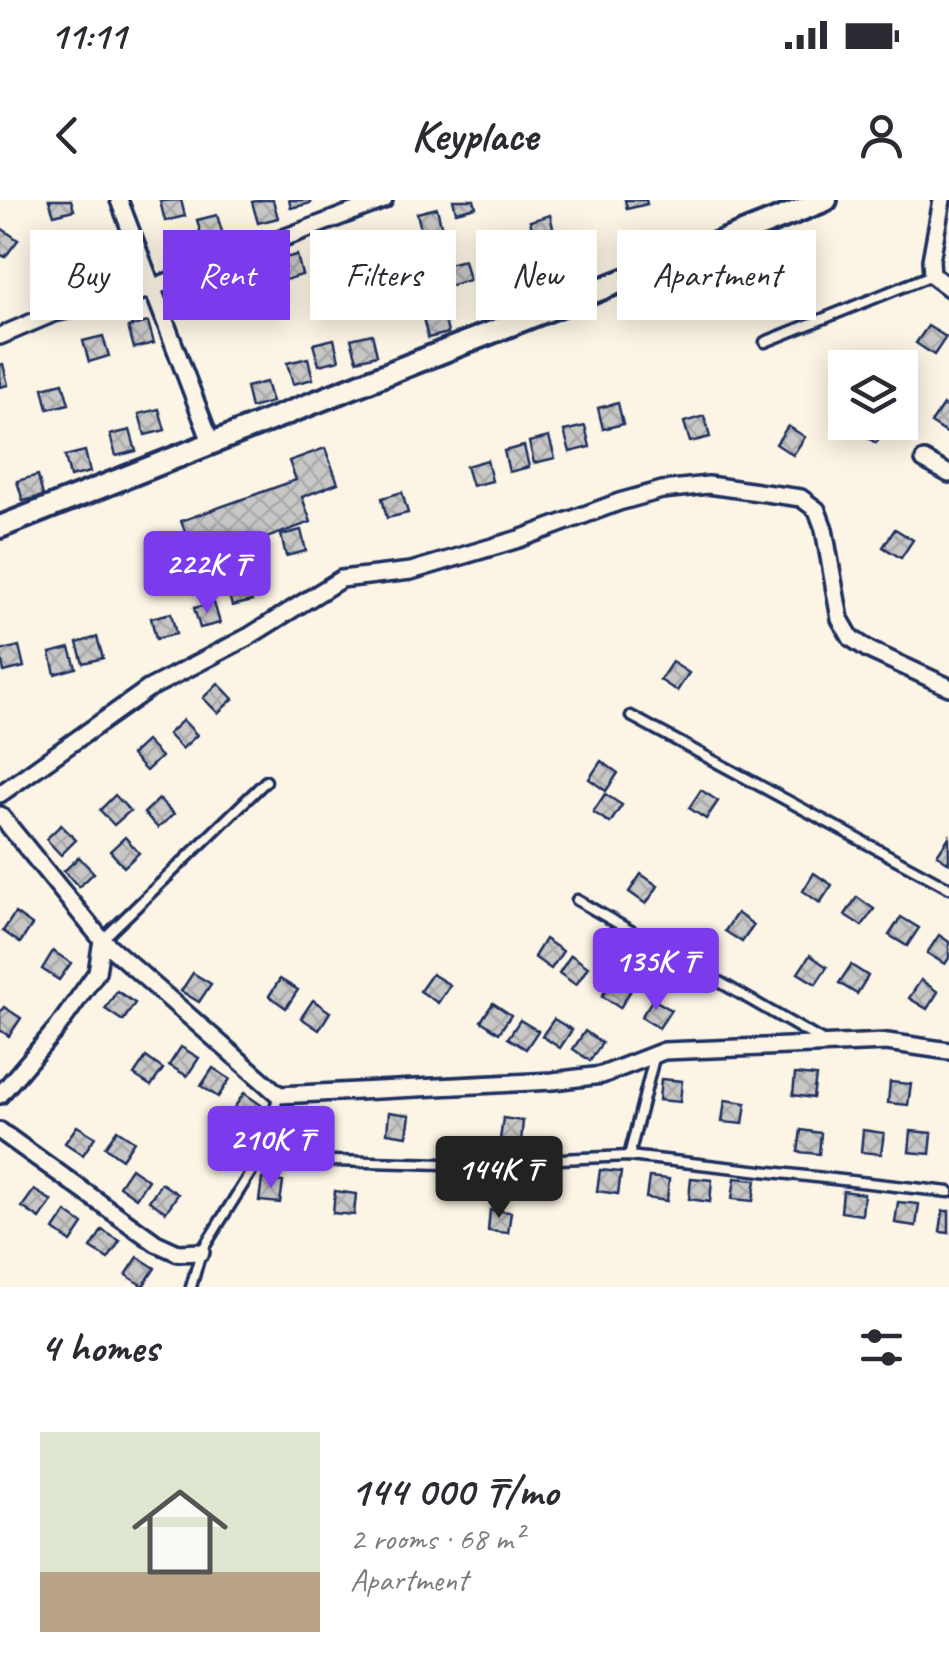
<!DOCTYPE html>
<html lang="en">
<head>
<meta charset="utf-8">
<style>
	:root { --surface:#fff; --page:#f7f7f7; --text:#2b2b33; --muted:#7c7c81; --accent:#7c3aed }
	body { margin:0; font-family:Caveat,sans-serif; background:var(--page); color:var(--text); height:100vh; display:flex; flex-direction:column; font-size:38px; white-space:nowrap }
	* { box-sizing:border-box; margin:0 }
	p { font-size:32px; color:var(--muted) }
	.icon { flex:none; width:55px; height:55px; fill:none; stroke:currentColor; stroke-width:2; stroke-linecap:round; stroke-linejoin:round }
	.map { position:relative; height:1087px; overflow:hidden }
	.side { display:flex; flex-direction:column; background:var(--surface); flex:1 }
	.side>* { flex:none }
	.hud { position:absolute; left:30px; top:30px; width:890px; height:90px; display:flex; gap:20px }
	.controls { position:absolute; left:828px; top:150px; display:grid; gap:20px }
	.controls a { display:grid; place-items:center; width:90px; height:90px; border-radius:0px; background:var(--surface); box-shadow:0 5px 25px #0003; font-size:50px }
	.price { position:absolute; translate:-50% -85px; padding:0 22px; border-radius:10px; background:var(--accent); color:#fff; font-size:32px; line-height:65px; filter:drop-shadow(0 2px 5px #0008) }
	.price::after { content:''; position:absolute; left:50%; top:60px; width:30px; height:22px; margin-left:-15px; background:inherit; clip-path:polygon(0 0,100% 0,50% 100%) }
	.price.active { background:#222; color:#fff }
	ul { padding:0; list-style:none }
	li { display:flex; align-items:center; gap:30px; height:250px; padding:0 40px }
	li span { display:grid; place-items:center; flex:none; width:280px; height:200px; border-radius:0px; color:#555 }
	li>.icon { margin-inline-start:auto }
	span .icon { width:120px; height:120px; fill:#fffc; stroke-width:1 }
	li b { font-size:42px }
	h2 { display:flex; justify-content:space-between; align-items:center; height:120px; padding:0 40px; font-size:42px }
	.chip { padding:0 35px; border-radius:0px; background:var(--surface); box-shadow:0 5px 25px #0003; font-size:35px; line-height:90px }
	.chip.active { background:var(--accent); color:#fff }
	.status { display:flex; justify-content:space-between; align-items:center; height:70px; padding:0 50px; background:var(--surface); direction:ltr }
	.status svg { height:28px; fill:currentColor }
	header { display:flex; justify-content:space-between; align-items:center; height:130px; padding:0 40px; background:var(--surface); font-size:45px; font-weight:700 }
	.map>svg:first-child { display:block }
</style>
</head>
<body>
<div class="status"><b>11:11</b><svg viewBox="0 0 49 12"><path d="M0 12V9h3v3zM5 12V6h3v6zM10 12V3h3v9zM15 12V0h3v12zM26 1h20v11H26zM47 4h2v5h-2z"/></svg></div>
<header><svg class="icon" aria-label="back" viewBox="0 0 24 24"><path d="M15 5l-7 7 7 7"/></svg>Keyplace<svg class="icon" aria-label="person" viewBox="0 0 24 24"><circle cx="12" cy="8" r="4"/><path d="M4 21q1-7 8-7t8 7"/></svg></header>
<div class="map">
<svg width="949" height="1087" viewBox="0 0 949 1087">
	<defs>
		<pattern id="building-cross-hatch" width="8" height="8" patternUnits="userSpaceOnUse" patternTransform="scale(2.5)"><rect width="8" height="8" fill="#c8c7c6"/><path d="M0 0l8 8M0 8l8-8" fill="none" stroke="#ababac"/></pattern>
	</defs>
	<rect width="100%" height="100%" fill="#fcf5e5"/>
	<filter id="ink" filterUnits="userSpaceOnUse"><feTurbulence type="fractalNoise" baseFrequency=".01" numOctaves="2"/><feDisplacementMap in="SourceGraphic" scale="20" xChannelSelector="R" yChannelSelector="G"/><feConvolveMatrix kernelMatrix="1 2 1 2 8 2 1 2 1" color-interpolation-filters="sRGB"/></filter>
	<g filter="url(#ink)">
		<!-- building -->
		<g fill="url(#building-cross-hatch)" stroke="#1b2f5e" stroke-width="2.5">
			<polygon points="49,0 71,0 74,10 54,15"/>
			<polygon points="181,0 185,16 165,21 160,1"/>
			<polygon points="261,0 273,0 278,18 258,23 252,2"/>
			<polygon points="289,0 311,0 311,3 291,8"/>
			<polygon points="453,0 474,0 476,7 456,12"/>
			<polygon points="625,0 646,0 647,4 627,9"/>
			<polygon points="437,8 442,29 422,34 417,13"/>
			<polygon points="217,15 223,35 203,41 197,20"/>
			<polygon points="550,15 555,36 535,41 530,21"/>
			<polygon points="1,28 18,40 5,57 0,54"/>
			<polygon points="385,35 390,56 370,61 365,40"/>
			<polygon points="503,35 508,56 488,61 483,40"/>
			<polygon points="337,38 342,59 322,64 317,44"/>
			<polygon points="110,40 116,61 95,66 90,45"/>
			<polygon points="297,55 302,75 282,81 276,60"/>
			<polygon points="464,60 469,80 449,86 444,65"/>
			<polygon points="744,62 750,83 730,88 724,67"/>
			<polygon points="267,67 273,88 253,93 247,72"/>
			<polygon points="421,68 426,89 406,94 400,74"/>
			<polygon points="72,72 77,93 57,98 52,78"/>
			<polygon points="224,83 230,104 210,109 204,88"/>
			<polygon points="642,91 647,112 627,117 622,97"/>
			<polygon points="722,92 727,112 707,118 702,97"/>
			<polygon points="443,112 448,133 428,138 423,118"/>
			<polygon points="148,122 154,143 134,148 128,127"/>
			<polygon points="928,126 946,137 934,155 916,143"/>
			<polygon points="372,134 377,155 357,160 351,139"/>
			<polygon points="103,136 109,156 89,162 83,141"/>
			<polygon points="334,139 339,160 319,165 313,144"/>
			<polygon points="308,158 313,179 293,184 287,163"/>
			<polygon points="3,164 8,185 0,187 0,165"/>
			<polygon points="266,182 272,202 251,208 246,187"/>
			<polygon points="63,183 69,204 48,209 43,188"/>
			<polygon points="618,203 623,224 603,229 598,208"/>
			<polygon points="943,205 949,209 948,234 931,223"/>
			<polygon points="159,209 165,230 145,235 139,214"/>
			<polygon points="704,216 710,237 690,242 684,222"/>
			<polygon points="865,222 888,226 876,243 859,232"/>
			<polygon points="585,226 590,247 570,252 564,231"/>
			<polygon points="788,226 805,237 793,255 776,244"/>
			<polygon points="130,230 136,251 116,256 110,235"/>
			<polygon points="549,237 555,258 534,263 529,242"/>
			<polygon points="524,246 529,267 509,272 504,251"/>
			<polygon points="325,248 338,283 302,297 311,322 197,363 181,321 296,280 289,261"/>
			<polygon points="85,251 90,272 70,277 65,256"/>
			<polygon points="487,260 492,281 472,286 466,266"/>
			<polygon points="38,275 43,296 23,301 17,281"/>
			<polygon points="402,292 408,313 387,318 382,298"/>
			<polygon points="895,329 913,340 901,358 883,347"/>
			<polygon points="301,330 306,351 286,356 281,335"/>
			<polygon points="246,380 252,401 232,406 226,385"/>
			<polygon points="214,403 220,423 200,428 194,408"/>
			<polygon points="171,413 176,434 156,439 151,418"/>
			<polygon points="97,437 103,458 83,463 77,443"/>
			<polygon points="19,446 24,467 4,472 0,451"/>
			<polygon points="70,448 76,468 55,474 50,453"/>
			<polygon points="672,462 689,473 677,491 660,480"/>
			<polygon points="218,483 233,499 218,513 203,498"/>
			<polygon points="183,520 197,535 182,549 168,534"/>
			<polygon points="146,541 161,557 146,571 131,555"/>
			<polygon points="601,561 618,573 606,591 589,579"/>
			<polygon points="701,590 718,601 706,619 689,608"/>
			<polygon points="605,594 622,605 610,623 593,612"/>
			<polygon points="115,595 130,611 114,625 100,610"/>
			<polygon points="159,599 174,614 158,628 144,613"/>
			<polygon points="61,625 76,640 61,655 46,639"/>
			<polygon points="125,637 139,653 124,667 110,651"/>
			<polygon points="949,637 949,663 937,655"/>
			<polygon points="79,657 94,673 79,687 64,671"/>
			<polygon points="814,673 832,685 820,703 803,691"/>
			<polygon points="641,674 658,686 646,704 629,692"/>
			<polygon points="857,697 874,709 862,726 845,715"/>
			<polygon points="15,713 32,725 20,743 3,731"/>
			<polygon points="737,713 754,725 742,742 725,731"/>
			<polygon points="901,717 919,728 907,746 889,735"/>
			<polygon points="939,735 949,742 949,758 945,764 927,753"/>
			<polygon points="545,739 563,751 551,769 534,757"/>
			<polygon points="53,751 71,763 59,780 42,769"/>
			<polygon points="571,755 588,767 576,785 559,773"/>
			<polygon points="810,755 827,767 816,784 798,773"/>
			<polygon points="851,765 868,776 857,794 839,783"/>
			<polygon points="193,773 211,784 199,802 181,791"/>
			<polygon points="432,774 450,785 438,803 420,791"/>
			<polygon points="614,778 631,790 620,808 602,796"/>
			<polygon points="280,779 298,790 286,808 269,796"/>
			<polygon points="921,780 938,792 927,809 909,798"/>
			<polygon points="117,791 135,803 123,821 105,809"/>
			<polygon points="653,799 671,810 659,828 641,817"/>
			<polygon points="313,800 330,812 319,830 301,818"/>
			<polygon points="493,803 511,815 499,833 481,821"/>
			<polygon points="4,807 21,818 9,836 0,830 0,812"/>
			<polygon points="554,819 572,830 560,848 542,836"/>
			<polygon points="520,820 538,831 526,849 508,838"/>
			<polygon points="585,831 602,843 590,861 573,849"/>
			<polygon points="181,847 199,858 187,876 169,865"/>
			<polygon points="146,857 163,869 151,886 134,875"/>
			<polygon points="213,868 230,879 218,897 201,886"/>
			<polygon points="795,874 816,876 813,898 793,895"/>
			<polygon points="661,879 682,881 680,902 659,900"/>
			<polygon points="890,882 911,884 908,905 888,903"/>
			<polygon points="244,893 261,905 249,923 232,911"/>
			<polygon points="725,900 746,903 743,924 722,922"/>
			<polygon points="389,912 410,915 407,936 387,933"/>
			<polygon points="503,918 523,921 521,942 500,940"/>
			<polygon points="77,926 95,937 83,955 65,943"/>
			<polygon points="117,930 134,941 122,959 105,947"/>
			<polygon points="801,930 821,933 819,954 798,952"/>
			<polygon points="863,930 884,933 881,954 861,952"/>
			<polygon points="911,931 932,933 930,954 909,952"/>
			<polygon points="131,968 148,980 136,998 119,986"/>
			<polygon points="600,970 621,972 618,994 597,991"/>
			<polygon points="649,977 669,979 667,1001 646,998"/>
			<polygon points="691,978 712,980 710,1002 689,999"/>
			<polygon points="735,978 756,980 753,1001 732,999"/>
			<polygon points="262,979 283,982 280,1003 259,1001"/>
			<polygon points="161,983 178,994 166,1012 149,1001"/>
			<polygon points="34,990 52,1001 40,1019 22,1007"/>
			<polygon points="335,991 356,994 354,1015 333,1013"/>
			<polygon points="843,991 864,994 862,1015 841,1012"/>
			<polygon points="898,1002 919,1004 916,1026 895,1023"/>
			<polygon points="490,1010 511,1012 508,1033 488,1031"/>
			<polygon points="943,1011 949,1011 949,1033 940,1032"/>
			<polygon points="66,1012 83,1024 71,1042 54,1030"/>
			<polygon points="102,1030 120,1041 108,1059 91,1048"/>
			<polygon points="138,1057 155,1068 143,1086 126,1075"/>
		</g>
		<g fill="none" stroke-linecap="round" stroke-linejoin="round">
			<!-- service casing -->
			<g stroke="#1b2f5e" stroke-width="15">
				<g id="service">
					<polyline points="765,142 932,75"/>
					<polyline points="631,516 949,688"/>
					<polyline points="577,700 824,842"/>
					<polyline points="102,740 266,581"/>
					<polyline points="279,895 259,959 444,964 629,956 949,992"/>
					<polyline points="629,956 654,858"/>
					<polyline points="191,1087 201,1052 259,959"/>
				</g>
			</g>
			<!-- minor casing -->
			<g stroke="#1b2f5e" stroke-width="22">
				<g id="minor">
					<polyline points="119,0 211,242"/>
					<polyline points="942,0 931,60 932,75 949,88"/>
					<polyline points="0,136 54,113 135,94 384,0"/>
					<polyline points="924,260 949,274"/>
					<polyline points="0,594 148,489 248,437 341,379 411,371 519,339 619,302 662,290 708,285 801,298 817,310 824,329 840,419 851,438 869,450 949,487"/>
					<polyline points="0,615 102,740 279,895 553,881 602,875 664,851 887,842 949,851"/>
					<polyline points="0,895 58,827 97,772 102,740"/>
					<polyline points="0,931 156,1043 178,1053 201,1052"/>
				</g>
			</g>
			<!-- tertiary casing -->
			<g stroke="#1b2f5e" stroke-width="28">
				<polyline id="tertiary" points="0,327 826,0"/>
			</g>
			<!-- service -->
			<use href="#service" stroke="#fcf5e5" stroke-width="8"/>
			<!-- minor -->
			<use href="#minor" stroke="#fcf5e5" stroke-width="15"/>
			<!-- tertiary -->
			<use href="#tertiary" stroke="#fcf5e5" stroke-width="20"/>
		</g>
	</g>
</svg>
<div class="controls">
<a><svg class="icon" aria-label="layers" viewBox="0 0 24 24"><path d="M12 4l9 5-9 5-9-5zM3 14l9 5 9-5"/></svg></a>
</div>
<b class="price" style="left:207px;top:416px">222K ₸</b>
<b class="price" style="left:656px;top:813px">135K ₸</b>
<b class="price" style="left:271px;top:991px">210K ₸</b>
<b class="price active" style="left:499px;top:1021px">144K ₸</b>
<div class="hud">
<a class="chip">Buy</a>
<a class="chip active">Rent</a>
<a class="chip">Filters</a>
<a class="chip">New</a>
<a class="chip">Apartment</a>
</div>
</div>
<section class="side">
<h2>4 homes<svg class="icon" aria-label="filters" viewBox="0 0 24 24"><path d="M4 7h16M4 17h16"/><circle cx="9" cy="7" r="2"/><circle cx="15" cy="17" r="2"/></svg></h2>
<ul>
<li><span style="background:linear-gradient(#dfe7d0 70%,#b9a48a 0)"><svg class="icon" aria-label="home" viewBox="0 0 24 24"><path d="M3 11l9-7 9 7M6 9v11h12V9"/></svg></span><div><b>144 000 ₸/mo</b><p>2 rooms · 68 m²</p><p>Apartment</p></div></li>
</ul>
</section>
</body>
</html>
